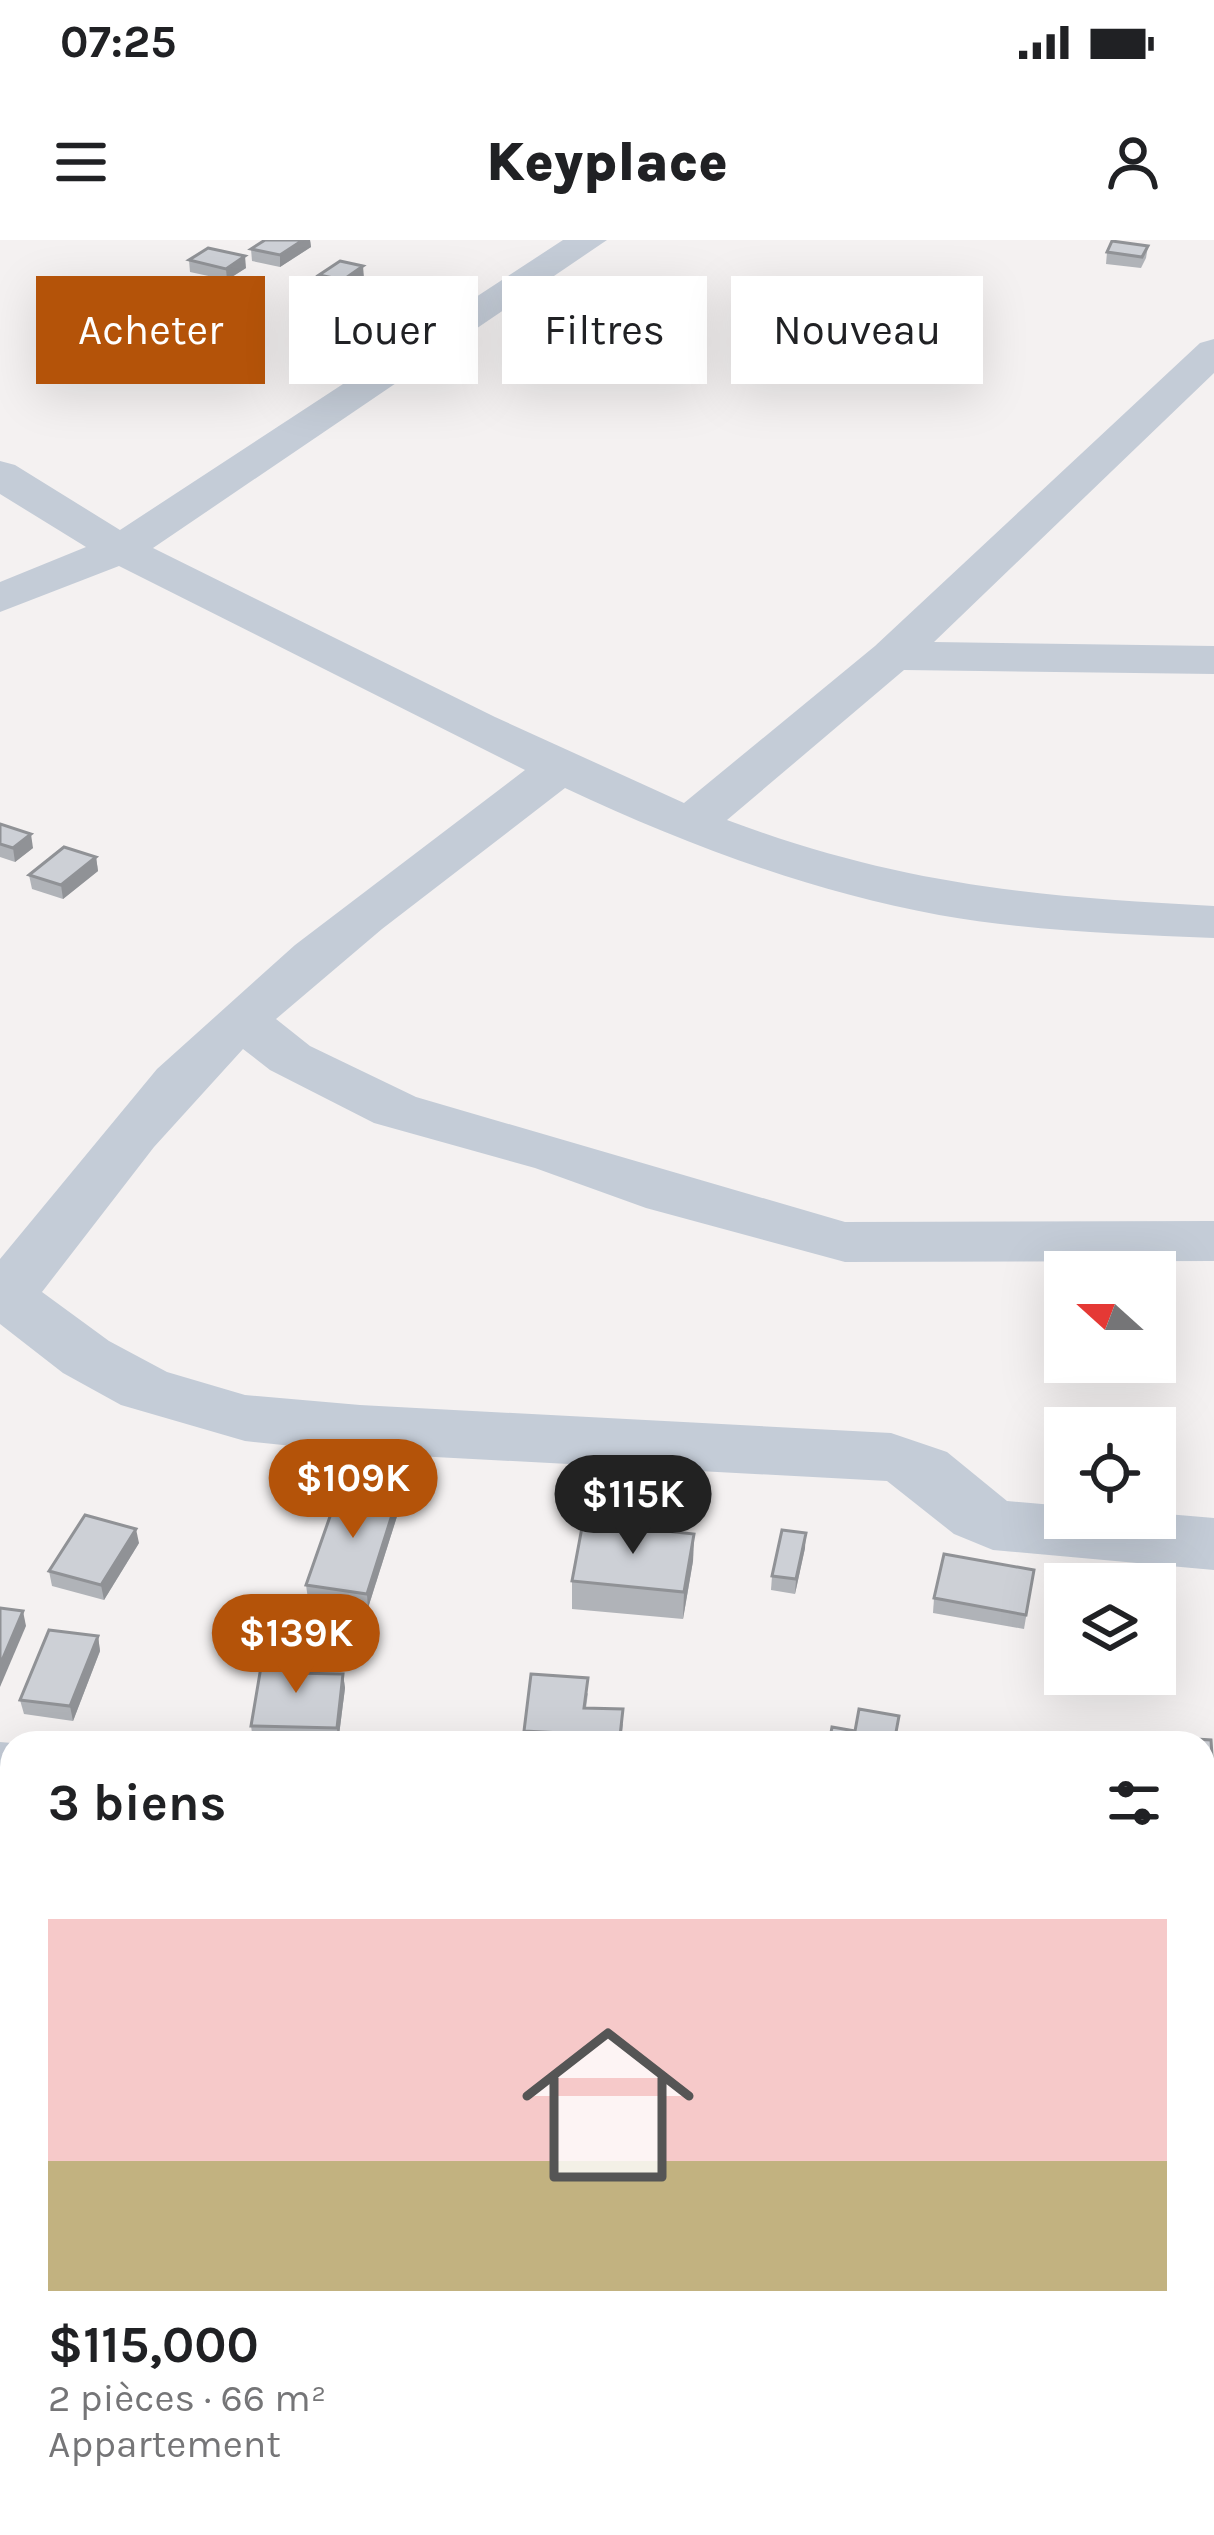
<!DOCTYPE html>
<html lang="fr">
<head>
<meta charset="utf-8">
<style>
	:root { --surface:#fff; --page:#f6f6f6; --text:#202124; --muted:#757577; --accent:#b45309 }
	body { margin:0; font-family:Karla,sans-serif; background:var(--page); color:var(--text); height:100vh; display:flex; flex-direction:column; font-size:45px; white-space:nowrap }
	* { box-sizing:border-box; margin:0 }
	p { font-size:39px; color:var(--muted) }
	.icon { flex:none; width:66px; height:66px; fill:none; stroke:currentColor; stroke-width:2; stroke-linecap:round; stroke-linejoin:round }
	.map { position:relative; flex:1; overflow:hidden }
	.panel { position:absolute; left:0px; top:1491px; width:1215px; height:804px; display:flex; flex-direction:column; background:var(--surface); border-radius:36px 36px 0 0; box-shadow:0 12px 48px #0002 }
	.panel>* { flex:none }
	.guide { position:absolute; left:36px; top:36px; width:1143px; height:108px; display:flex; gap:24px }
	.needle { width:78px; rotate:291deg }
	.controls { position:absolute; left:1044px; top:1011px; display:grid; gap:24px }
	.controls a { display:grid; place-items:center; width:132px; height:132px; border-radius:0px; background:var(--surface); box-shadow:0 12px 48px #0002; font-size:60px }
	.price { position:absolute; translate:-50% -102px; padding:0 27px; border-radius:42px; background:var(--accent); color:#fff; font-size:39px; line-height:78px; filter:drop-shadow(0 3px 6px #0008) }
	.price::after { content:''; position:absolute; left:50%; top:72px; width:36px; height:27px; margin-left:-18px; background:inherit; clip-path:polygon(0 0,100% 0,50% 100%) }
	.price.on { background:#222; color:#fff }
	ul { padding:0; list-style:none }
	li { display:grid; align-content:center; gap:24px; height:636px; padding:0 48px }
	li span { display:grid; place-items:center; height:372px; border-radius:0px; color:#555 }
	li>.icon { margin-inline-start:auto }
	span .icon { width:216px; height:216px; fill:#fffc; stroke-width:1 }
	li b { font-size:51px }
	h2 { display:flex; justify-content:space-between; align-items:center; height:144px; padding:0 48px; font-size:51px }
	.pill { padding:0 42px; border-radius:0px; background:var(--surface); box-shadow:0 12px 48px #0002; font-size:42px; line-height:108px }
	.pill.on { background:var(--accent); color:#fff }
	.status { display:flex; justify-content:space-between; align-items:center; height:84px; padding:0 60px; background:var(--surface); direction:ltr }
	.status svg { height:33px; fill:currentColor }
	header { display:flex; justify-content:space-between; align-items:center; height:156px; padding:0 48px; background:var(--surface); font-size:54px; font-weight:800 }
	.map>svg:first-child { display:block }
</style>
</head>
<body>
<div class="status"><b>07:25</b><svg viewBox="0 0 49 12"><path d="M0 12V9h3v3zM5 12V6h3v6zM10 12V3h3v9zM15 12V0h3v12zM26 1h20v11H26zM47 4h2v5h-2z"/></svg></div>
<header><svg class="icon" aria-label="menu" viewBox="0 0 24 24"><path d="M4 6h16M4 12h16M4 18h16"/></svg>Keyplace<svg class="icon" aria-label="person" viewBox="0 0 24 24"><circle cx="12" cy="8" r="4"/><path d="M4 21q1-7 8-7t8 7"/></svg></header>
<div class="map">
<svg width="1214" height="2295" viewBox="0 0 1214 2295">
	<rect width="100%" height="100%" fill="#f4f1f1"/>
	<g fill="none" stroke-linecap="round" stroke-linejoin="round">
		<!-- minor -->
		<g fill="#c4ccd7" fill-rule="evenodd">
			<path d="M563 0H607L153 308 495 477 684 563 875 406 1200 103 1214 99V133L934 402 1214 406V434L904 430 727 580C898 644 1033 657 1214 666V698C1122 694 1030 691 939 675 809 651 684 604 565 548L382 689 276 779 310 806 416 857 845 982 1214 981V1021L845 1022 646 968 535 928 374 883 270 830 243 809 154 907 42 1052 109 1101 167 1132 245 1155 360 1165 891 1193 947 1212 1007 1261 1065 1266V1278H1155V1273L1214 1278V1330L993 1310 954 1294 887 1241 360 1213 245 1201 121 1165 63 1133 0 1084V1019L157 829 295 705 525 530 119 326 0 372V342L86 307 0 254V221L15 225 120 290Z"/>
			<polygon points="0,1502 12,1503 12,1563 0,1562"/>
			<polygon points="12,1942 12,2071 0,2076 0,1947"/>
		</g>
	</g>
	<!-- wall -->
	<g fill="#b0b3b8">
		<polygon points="265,0 310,0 311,7 280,27 252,21 251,9"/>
		<polygon points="1148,6 1146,18 1141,28 1106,24 1107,12"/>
		<polygon points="189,20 246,28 227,40 190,32"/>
		<polygon points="319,35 364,38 344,52 320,47"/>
		<polygon points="0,584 33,608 15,622 0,617"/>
		<polygon points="96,617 98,631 63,659 32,649 29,635"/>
		<polygon points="399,1270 368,1368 308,1359 306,1345"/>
		<polygon points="694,1294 693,1321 683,1379 572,1369 572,1341"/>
		<polygon points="139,1303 104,1360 52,1346 49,1331"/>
		<polygon points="805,1308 795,1354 771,1350 772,1336"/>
		<polygon points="1034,1330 1024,1389 933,1373 934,1358"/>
		<polygon points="98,1396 100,1411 73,1481 24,1474 20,1460"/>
		<polygon points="296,1430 295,1433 343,1434 345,1448 338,1503 258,1503 259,1500 253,1500 251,1486"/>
		<polygon points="588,1453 586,1468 623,1484 621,1503 525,1503 524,1491"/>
		<polygon points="1179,1498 1211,1500 1214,1525 1213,1561 1203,1561 1203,1503 1178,1503"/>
		<polygon points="1214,2175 1214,2295 1161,2295 1158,2283 1203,2283"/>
		<polygon points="800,2283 918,2283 919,2295 801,2295"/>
	</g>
	<!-- shaded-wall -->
	<g fill="#909296">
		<polygon points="303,0 310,0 311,7 280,27 280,15"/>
		<polygon points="245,16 246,28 227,40 226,29"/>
		<polygon points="363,26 364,38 344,52 343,40"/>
		<polygon points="31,594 33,608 15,622 13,608"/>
		<polygon points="96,617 98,631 63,659 61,645"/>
		<polygon points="398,1256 399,1270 368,1368 367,1354"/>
		<polygon points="136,1289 139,1303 104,1360 101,1345"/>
		<polygon points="806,1293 805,1308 795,1354 796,1339"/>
		<polygon points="694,1294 693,1321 683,1379 684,1352"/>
		<polygon points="23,1371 26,1386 0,1447 0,1425"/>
		<polygon points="98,1396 100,1411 73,1481 70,1466"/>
		<polygon points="343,1434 345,1448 338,1503 337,1488"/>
		<polygon points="12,1648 12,1673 0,1708 0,1683"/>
	</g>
	<!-- building -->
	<g fill="#cdd0d6" stroke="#909296" stroke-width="3">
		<polygon points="265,0 303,0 280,15 251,9"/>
		<polygon points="1112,1 1148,6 1142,17 1107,12"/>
		<polygon points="208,8 245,16 226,29 189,20"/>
		<polygon points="340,21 363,26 343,40 319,35"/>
		<polygon points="0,584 31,594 13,608 0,604"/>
		<polygon points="64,607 96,617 61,645 29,635"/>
		<polygon points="340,1248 398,1256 367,1354 306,1345"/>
		<polygon points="85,1275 136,1289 101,1345 49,1331"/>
		<polygon points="583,1282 694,1294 684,1352 572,1341"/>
		<polygon points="782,1290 806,1293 796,1339 772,1336"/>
		<polygon points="944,1314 1034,1330 1026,1375 934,1358"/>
		<polygon points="0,1368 23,1371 0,1425"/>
		<polygon points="49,1390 98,1396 70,1466 20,1460"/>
		<polygon points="263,1415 294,1415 292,1433 343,1434 337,1488 251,1486"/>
		<polygon points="531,1434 588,1438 584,1468 623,1469 620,1496 524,1491"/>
		<polygon points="859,1469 899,1476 894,1503 829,1503 832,1487 855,1491"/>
		<polygon points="261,1493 302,1498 301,1503 258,1503"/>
		<polygon points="1179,1498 1211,1500 1214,1547 1203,1546 1203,1503 1179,1503"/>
		<polygon points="0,1645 12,1646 0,1683"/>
		<polygon points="1214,2175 1214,2284 1172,2287 1171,2283 1203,2283 1203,2176"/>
		<polygon points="838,2283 918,2283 919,2295 839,2295"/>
		<polygon points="929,2283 990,2283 992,2295 931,2295"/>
	</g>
</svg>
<div class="controls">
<a><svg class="needle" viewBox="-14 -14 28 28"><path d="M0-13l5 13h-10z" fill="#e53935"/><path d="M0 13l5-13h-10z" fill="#757577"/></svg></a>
<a><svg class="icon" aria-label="locate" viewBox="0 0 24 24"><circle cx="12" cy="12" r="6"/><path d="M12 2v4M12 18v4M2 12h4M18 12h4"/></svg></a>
<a><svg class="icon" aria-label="layers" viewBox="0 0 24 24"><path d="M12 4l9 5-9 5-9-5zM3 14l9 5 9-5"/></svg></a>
</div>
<b class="price" style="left:353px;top:1301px">$109K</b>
<b class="price on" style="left:633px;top:1317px">$115K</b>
<b class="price" style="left:296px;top:1456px">$139K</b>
<div class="guide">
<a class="pill on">Acheter</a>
<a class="pill">Louer</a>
<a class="pill">Filtres</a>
<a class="pill">Nouveau</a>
</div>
<section class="panel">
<h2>3 biens<svg class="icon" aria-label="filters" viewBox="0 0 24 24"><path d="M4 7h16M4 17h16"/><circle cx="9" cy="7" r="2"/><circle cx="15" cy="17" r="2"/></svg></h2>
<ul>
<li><span style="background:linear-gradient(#f6c9c9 65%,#c2b280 0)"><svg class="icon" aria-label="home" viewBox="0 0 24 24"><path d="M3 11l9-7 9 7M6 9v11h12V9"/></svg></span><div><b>$115,000</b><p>2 pièces · 66 m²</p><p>Appartement</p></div></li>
</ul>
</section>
</div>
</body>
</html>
